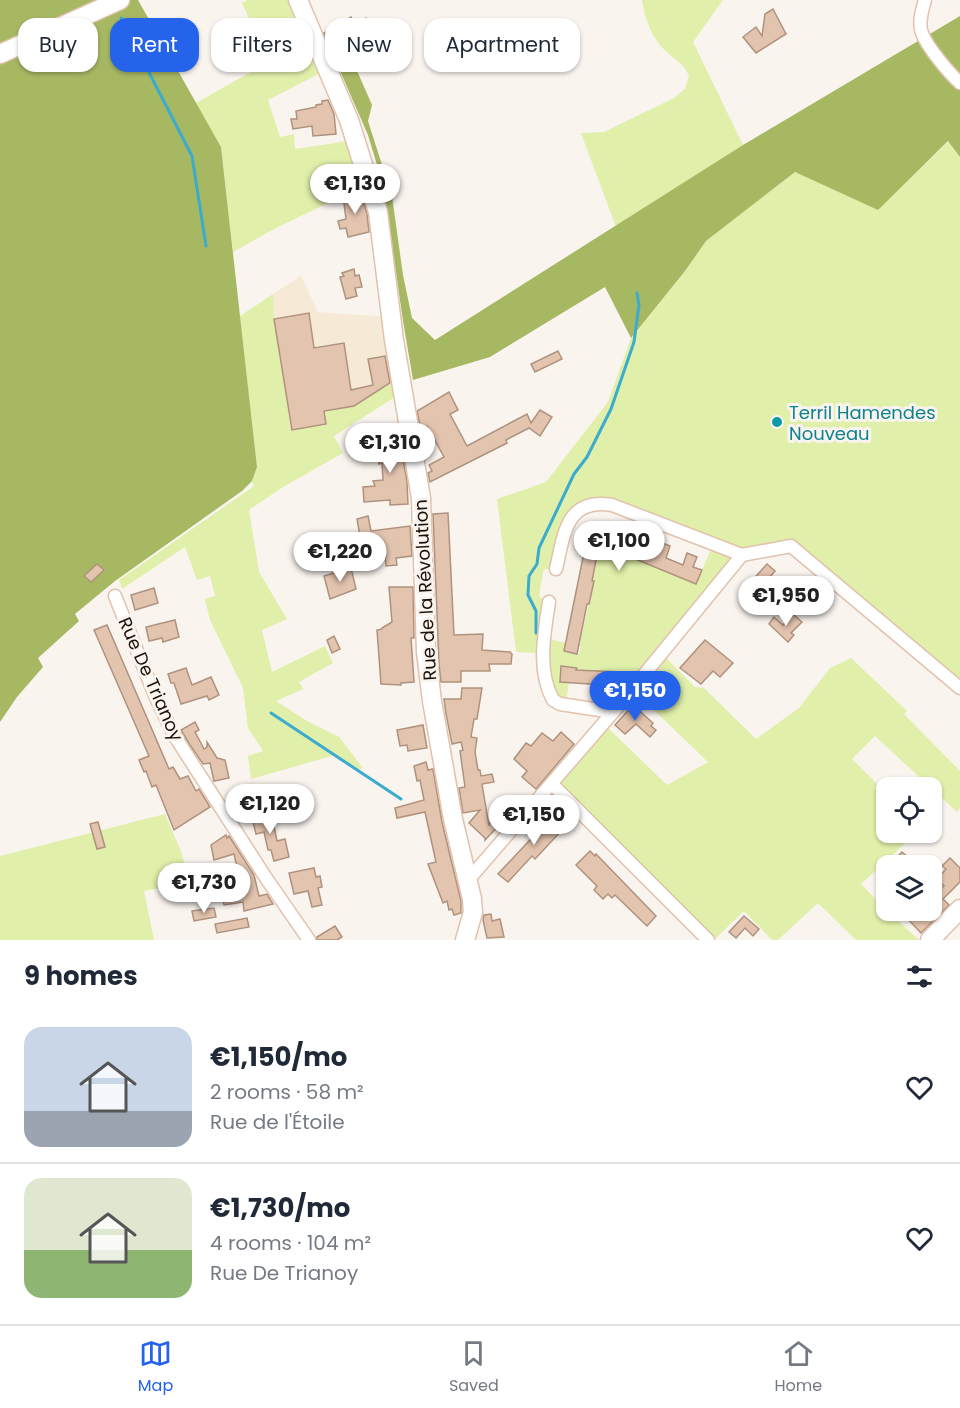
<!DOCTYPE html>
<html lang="en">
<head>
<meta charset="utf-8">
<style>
	:root { --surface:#fff; --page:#f2f2f3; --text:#1f2937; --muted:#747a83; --line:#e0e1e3; --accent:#2563eb }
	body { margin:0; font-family:Poppins,sans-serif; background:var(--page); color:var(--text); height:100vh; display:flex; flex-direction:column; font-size:22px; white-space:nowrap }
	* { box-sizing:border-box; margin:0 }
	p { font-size:20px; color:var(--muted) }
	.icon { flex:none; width:33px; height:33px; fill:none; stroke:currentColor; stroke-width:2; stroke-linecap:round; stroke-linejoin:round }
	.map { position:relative; height:940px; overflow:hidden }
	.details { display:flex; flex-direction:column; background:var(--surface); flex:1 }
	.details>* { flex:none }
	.banner { position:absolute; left:18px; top:18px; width:600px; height:54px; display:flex; gap:12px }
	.controls { position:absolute; left:876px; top:777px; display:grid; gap:12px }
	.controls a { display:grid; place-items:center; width:66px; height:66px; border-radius:12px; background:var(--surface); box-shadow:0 2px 4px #0004; font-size:30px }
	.price { position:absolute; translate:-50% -51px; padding:0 14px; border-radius:21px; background:#fff; color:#222; font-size:20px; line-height:39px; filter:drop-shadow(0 2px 3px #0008) }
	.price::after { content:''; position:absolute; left:50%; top:36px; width:18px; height:14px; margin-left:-9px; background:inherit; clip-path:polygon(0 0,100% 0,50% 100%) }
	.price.active { background:var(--accent); color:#fff }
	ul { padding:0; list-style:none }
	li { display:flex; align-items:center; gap:18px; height:150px; padding:0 24px }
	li+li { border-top:2px solid var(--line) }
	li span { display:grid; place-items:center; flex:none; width:168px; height:120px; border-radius:18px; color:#555 }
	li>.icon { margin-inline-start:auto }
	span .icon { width:72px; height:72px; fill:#fffc; stroke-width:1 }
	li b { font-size:26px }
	h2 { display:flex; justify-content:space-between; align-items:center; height:72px; padding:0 24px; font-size:26px }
	.chip { padding:0 21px; border-radius:18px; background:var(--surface); box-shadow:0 2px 4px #0004; font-size:21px; line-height:54px }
	.chip.active { background:var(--accent); color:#fff }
	.dock { display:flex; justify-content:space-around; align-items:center; height:84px; border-top:2px solid var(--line); background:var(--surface); font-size:16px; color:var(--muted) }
	.dock a { display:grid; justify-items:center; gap:3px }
	.dock .active { color:var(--accent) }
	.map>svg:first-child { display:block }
</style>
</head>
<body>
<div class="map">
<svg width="960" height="940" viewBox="0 0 960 940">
	<rect width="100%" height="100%" fill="#faf4ef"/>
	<!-- industrial -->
	<polygon fill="#f6e9d5" points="301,276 318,312 387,317 398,395 388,383 355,406 325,411 326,425 291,430 274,319 273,294"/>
	<!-- green -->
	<g fill="#e0efaa">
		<polygon points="247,0 298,0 299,25 261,44 242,3"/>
		<path d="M642 0H723L693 42 743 145 616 227 581 133 604 132 674 98 685 89 689 76C684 65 679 62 670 55 653 41 645 21 642 0Z"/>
		<polygon points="314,36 328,69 268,100 280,137 294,134 295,149 355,140 364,186 278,227 233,252 221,147 196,103"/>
		<polygon points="949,141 960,157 960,695 794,554 758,549 742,555 620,704 608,704 612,685 619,685 620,672 612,671 612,673 569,682 566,702 555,697 547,666 549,639 566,643 565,651 579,654 581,647 579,646 594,582 592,580 600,539 609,520 619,525 610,549 696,584 713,545 634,513 581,507 556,569 545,569 543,571 539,597 549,602 545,629 536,653 516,652 497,499 546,482 608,402 631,338 685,271 706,241 795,172 878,209"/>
		<polygon points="273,294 274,319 291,429 326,425 325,411 355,406 389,383 398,395 334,436 343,453 283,487 249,510 259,572 287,619 262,630 272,672 325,646 333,663 299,682 303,689 276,701 307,721 339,737 363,768 357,770 335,755 251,779 248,756 263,751 248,728 243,688 210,620 205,599 215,596 210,576 197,580 185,547 122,589 119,580 254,486 252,481 257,467 240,316"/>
		<polygon points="663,655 695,687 704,688 756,739 799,708 830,668 851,658 907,711 904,714 960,771 960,808 957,812 875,736 852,759 886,793 886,832 916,833 861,884 886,910 919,940 856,940 818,903 778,940 772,940 744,911 714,940 556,784 606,726 667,785 708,762 634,691"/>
		<polygon points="165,814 182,854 189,882 144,891 154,940 0,940 0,856"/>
	</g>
	<!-- forest -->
	<g fill="#a7b863">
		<polygon points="0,0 138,0 221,147 257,467 252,481 242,491 115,581 75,614 79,621 38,658 43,667 17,697 0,722"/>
		<polygon points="960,16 960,157 948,141 878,210 795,172 706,241 685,271 631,338 605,287 490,357 413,380 403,321 384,188 368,135 337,64 349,58 358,73 372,105 368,121 392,196 403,275 412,318 435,340 743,145"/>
	</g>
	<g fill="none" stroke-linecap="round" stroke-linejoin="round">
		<!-- stream -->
		<g stroke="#3babce" stroke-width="3">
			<polyline points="121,18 192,156 206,246"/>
			<polyline points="536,633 536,611 528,595 529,576 537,564 539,548 574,474 587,457 611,409 634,342 639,305 637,293"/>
			<polyline points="271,713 401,799"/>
		</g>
	</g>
	<!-- building -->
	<g fill="#e3c4af" stroke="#af927e" stroke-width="1.5">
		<polygon points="773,9 786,34 756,53 743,37 756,27 762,36 765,14"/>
		<polygon points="351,17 356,26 366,18 372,26 333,55 324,33"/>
		<polygon points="297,26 301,35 283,42 285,47 267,55 265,51 249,59 243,46 259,36 264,43"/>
		<polygon points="328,100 334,114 336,134 313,136 312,126 293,129 291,119 297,119 296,111 316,107 316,105 322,104 322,101"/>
		<polygon points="359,188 367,214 369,232 348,237 346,228 340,229 338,221 346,219 343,196"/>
		<polygon points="354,269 355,276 359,275 362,287 355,288 357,296 346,299 340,277 344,276 342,273"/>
		<polygon points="309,313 314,348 344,343 351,390 373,385 368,359 385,356 390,383 354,406 324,411 326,424 292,430 274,319"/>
		<polygon points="558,351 562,359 535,372 531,364"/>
		<polygon points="449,392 458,410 450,414 467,446 527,414 531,423 540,410 552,417 540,436 529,428 506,440 507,443 430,482 428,473 432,471 429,465 444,457 427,426 421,430 417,411"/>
		<polygon points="397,425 407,482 408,504 390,505 390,500 364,502 363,487 375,486 373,481 383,480 382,463 379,464 377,452 387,451 385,437 386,431"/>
		<polygon points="448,513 454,635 483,634 482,650 510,652 512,654 511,664 489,664 490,671 461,671 461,682 441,682 439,664 433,514"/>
		<polygon points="368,516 371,531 410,526 412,556 396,558 397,565 386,566 385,555 381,556 379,541 361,542 357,519"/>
		<polygon points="589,528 609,532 624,538 628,529 638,533 633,544 650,551 655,540 670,546 666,558 683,565 687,553 697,557 693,567 702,570 696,584 599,544 592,581 594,581 589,604 587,604 577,654 564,651"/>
		<polygon points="97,564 104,570 91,582 84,576"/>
		<polygon points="767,564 775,571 770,577 771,579 759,592 749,584"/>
		<polygon points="351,568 356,589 330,599 324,576"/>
		<polygon points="389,587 413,587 414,638 411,638 414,682 401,683 401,685 381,684 377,630 382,629 382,628 392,622"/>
		<polygon points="154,588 158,603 135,610 131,595"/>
		<polygon points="793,614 802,622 791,633 794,635 788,642 769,624 774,617 783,625"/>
		<polygon points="175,620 179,637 163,642 162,638 149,641 146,627"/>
		<polygon points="107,625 169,769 173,767 180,779 188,776 196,791 199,789 210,807 174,830 156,785 152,787 146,771 144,772 139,760 149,756 94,630"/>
		<polygon points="334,636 340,649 332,653 327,640"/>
		<polygon points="705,640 733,663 720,677 713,671 701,684 680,668"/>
		<polygon points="561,666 577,668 576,670 620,672 619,686 560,682"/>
		<polygon points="186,668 192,685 211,677 219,695 209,700 207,696 181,704 174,683 171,683 168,674"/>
		<polygon points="462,688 482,688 477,719 474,719 471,737 477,738 475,752 478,770 480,770 481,776 492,774 494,782 482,784 489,826 494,810 504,820 485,840 485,838 469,823 480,810 463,813 459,788 465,787 460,751 463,750 461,742 452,744 446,714 444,699 461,699"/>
		<polygon points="633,705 653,723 651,726 656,730 650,737 636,724 625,734 615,725"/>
		<polygon points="195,722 199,730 195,732 204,749 207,747 207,742 217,758 225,760 229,778 214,781 210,763 203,764 190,745 181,730"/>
		<polygon points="423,725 427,748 408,751 407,745 400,746 397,730"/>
		<polygon points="561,732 574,744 536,789 522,777 527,771 514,759 526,743 531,746 542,733 553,741"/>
		<polygon points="426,762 428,770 433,769 442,822 461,901 461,913 454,915 452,909 449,910 447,901 443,903 428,864 436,862 425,812 397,818 395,808 424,800 420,780 417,781 414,766"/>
		<polygon points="248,786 252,803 236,806 233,789"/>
		<polygon points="271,811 277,841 285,839 289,857 274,861 271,850 268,850 264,832 256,834 251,814"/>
		<polygon points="556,812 566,820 562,825 565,827 535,859 532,856 508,882 498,874"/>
		<polygon points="98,822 105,847 97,849 90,824"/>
		<polygon points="226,835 227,838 229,836 254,875 259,896 267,894 273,904 244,911 243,902 224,905 219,881 239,876 234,854 214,860 211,845"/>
		<polygon points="590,851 595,856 596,854 656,916 647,926 615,895 612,898 608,894 603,899 594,890 597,886 576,865"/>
		<polygon points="902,852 910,859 904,866 889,866"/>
		<polygon points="950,858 960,868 960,882 943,899 949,905 921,933 906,917 912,910 932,910 932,898 944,886 937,879 946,869 942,866"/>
		<polygon points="219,868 220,876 196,879 195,873"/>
		<polygon points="314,868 316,877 320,876 322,887 318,888 322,905 312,907 308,891 294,894 289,873"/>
		<polygon points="214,908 216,917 194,921 192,911"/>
		<polygon points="491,914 492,921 500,919 504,937 487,938 483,920 484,915"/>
		<polygon points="744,916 759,929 753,936 745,928 736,938 729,932"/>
		<polygon points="247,918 249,927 217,933 215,924"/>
		<polygon points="335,926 342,937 337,940 317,940 317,937"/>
	</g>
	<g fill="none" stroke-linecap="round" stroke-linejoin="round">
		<!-- street casing -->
		<g stroke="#e1c2ad" stroke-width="15">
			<g id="street">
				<path d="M925 0C922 10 918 24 922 33 927 47 949 73 960 83"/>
				<path d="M556 569C564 535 566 497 612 505L742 555"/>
				<polyline points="115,596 156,698 174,735 266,878 309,940"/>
				<path d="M549 602C544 634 537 671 553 700L560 704 613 712"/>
				<polyline points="552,784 708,940"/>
				<polyline points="469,879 620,704 742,555 791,546 960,688"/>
			</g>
		</g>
		<!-- secondary casing -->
		<g stroke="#e1c2ad" stroke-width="21">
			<g id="secondary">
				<polyline points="298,0 349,120 378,212 394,340 421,498 426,652 432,701 453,819 472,899 473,912 465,940"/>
				<polyline points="0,54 120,0"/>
				<polyline points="930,940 960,909"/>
			</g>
		</g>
		<!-- street -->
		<use href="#street" stroke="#fff" stroke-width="12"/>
		<!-- secondary -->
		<use href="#secondary" stroke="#fff" stroke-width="18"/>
	</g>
	<!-- markers -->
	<circle fill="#0f9aa8" stroke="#faf4ef" stroke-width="2" cx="777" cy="422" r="6"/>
	<g text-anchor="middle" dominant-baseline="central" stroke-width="6" stroke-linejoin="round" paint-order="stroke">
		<!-- culture labels -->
		<g font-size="18" fill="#0d838f" stroke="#faf4ef" text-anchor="start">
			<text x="789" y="412">Terril Hamendes<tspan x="789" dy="21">Nouveau</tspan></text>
		</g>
		<!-- street labels -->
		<g font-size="18" fill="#1c110a" stroke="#faf4ef">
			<text transform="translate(425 590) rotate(-93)">Rue de la Révolution</text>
			<text transform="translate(151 679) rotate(66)">Rue De Trianoy</text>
		</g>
	</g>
</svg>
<div class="controls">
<a><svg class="icon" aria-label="locate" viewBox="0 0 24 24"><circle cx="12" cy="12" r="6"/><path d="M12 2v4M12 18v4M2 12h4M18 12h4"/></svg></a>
<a><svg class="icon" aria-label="layers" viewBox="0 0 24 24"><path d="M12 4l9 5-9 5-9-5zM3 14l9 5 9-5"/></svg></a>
</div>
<b class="price" style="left:355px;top:215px">€1,130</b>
<b class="price" style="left:390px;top:474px">€1,310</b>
<b class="price" style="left:619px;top:572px">€1,100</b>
<b class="price" style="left:340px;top:583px">€1,220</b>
<b class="price" style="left:786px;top:627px">€1,950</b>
<b class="price active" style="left:635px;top:722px">€1,150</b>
<b class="price" style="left:270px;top:835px">€1,120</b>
<b class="price" style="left:534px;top:846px">€1,150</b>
<b class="price" style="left:204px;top:914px">€1,730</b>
<div class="banner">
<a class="chip">Buy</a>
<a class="chip active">Rent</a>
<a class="chip">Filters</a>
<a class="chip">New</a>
<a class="chip">Apartment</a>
</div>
</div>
<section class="details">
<h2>9 homes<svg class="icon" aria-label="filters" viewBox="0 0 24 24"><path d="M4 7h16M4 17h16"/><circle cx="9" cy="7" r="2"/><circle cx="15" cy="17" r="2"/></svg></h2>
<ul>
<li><span style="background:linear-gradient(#c9d6e8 70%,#9aa5b1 0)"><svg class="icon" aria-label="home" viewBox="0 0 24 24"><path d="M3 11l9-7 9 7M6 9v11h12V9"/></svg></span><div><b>€1,150/mo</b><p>2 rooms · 58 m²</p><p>Rue de l'Étoile</p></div><svg class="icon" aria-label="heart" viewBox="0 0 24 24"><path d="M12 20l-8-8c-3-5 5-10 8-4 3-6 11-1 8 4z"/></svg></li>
<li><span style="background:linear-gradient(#dfe7d0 60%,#8fb573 0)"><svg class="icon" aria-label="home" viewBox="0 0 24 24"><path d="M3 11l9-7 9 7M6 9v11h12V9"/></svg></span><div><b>€1,730/mo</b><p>4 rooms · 104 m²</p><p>Rue De Trianoy</p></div><svg class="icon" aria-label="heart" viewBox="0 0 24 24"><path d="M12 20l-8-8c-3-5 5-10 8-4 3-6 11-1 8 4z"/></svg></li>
</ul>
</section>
<nav class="dock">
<a class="active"><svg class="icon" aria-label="map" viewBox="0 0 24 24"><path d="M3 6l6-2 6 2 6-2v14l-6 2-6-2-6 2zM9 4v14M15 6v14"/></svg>Map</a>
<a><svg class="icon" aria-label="saved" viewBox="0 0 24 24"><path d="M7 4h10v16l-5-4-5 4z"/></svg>Saved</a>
<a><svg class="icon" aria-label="home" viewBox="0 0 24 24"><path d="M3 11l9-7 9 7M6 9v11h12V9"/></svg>Home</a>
</nav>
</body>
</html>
